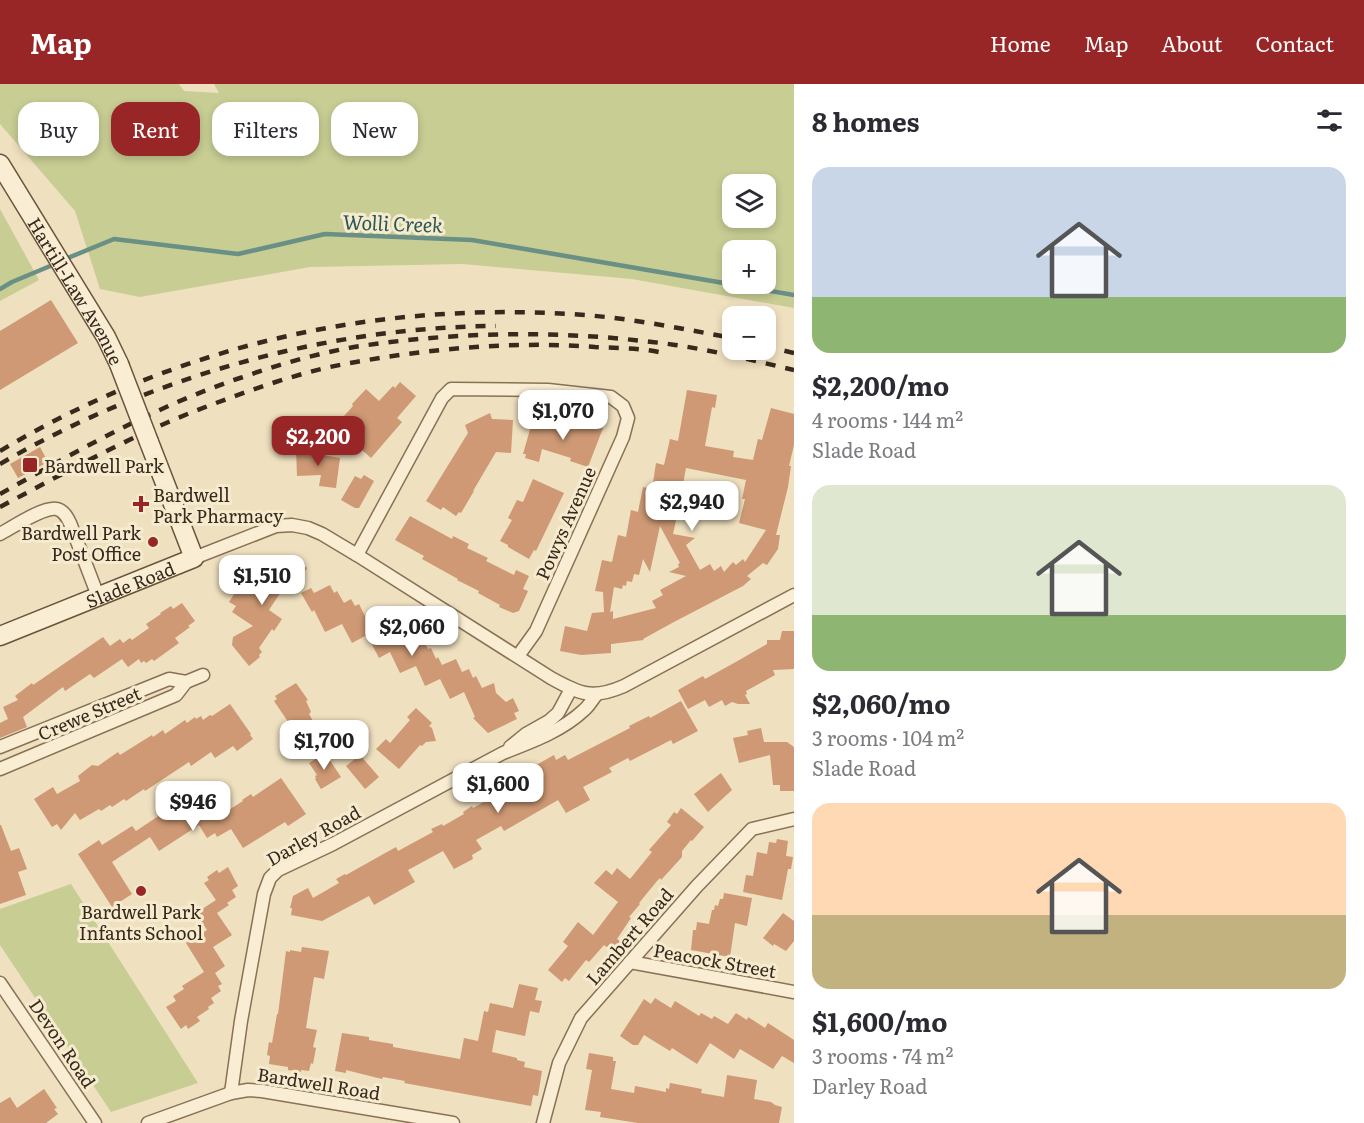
<!DOCTYPE html>
<html lang="en">
<head>
<meta charset="utf-8">
<style>
	:root { --surface:#fff; --page:#f2f2f3; --text:#2b2b33; --muted:#7c7c81; --accent:#982627 }
	body { margin:0; font-family:Literata,serif; background:var(--page); color:var(--text); height:100vh; display:flex; flex-direction:column; font-size:22px; white-space:nowrap }
	* { box-sizing:border-box; margin:0 }
	p { font-size:20px; color:var(--muted) }
	.icon { flex:none; width:33px; height:33px; fill:none; stroke:currentColor; stroke-width:2; stroke-linecap:round; stroke-linejoin:round }
	.map { position:relative; flex:1; overflow:hidden }
	.panel { display:flex; flex-direction:column; background:var(--surface); width:570px }
	.panel>* { flex:none }
	.top-card { position:absolute; left:18px; top:18px; width:570px; height:54px; display:flex; gap:12px }
	.fabs { position:absolute; left:722px; top:90px; display:grid; gap:12px }
	.fabs a { display:grid; place-items:center; width:54px; height:54px; border-radius:12px; background:var(--surface); box-shadow:0 3px 9px #0003; font-size:30px }
	.price { position:absolute; translate:-50% -51px; padding:0 14px; border-radius:12px; background:#fff; color:#222; font-size:20px; line-height:39px; filter:drop-shadow(0 2px 3px #0008) }
	.price::after { content:''; position:absolute; left:50%; top:36px; width:18px; height:14px; margin-left:-9px; background:inherit; clip-path:polygon(0 0,100% 0,50% 100%) }
	.price.on { background:var(--accent); color:#fff }
	ul { padding:0; list-style:none }
	li { display:grid; align-content:center; gap:12px; height:318px; padding:0 18px }
	li span { display:grid; place-items:center; height:186px; border-radius:18px; color:#555 }
	li>.icon { margin-inline-start:auto }
	span .icon { width:108px; height:108px; fill:#fffc; stroke-width:1 }
	li b { font-size:26px }
	h2 { display:flex; justify-content:space-between; align-items:center; height:72px; padding:0 18px; font-size:26px }
	.chip { padding:0 21px; border-radius:18px; background:var(--surface); box-shadow:0 3px 9px #0003; font-size:21px; line-height:54px }
	.chip.on { background:var(--accent); color:#fff }
	header { display:flex; align-items:center; gap:36px; box-sizing:border-box; height:84px; padding:0 30px; background:var(--accent); color:#fff }
	header strong { font-size:28px }
	nav { display:flex; gap:33px; margin-inline-start:auto; font-size:21px }
	main { display:flex; flex:1; min-height:0 }
	.map>svg:first-child { display:block }
</style>
</head>
<body>
<header>
<strong>Map</strong>
<nav><a>Home</a><a>Map</a><a>About</a><a>Contact</a></nav>
</header>
<main>
<div class="map">
<svg width="794" height="1039" viewBox="0 0 794 1039">
	<rect width="100%" height="100%" fill="#efe0bf"/>
	<!-- green -->
	<g fill="#c7cd93" fill-rule="evenodd">
		<path d="M0 0H179L184 7 219 9 214 0H794V224L632 195 463 180 310 183 140 213 100 205 75 127 0 40ZM765 100V134H732V100ZM765 166V200H732V166Z"/>
		<polygon points="0,125 39,196 0,217"/>
		<polygon points="71,800 198,999 111,1028 0,861 0,825"/>
	</g>
	<g fill="none" stroke-linecap="round" stroke-linejoin="round">
		<!-- stream -->
		<g stroke="#6a8f85" stroke-width="4.5">
			<polyline points="63,176 114,155 238,170 325,150 472,156 794,211"/>
			<polyline points="0,205 12,198 55,180"/>
		</g>
	</g>
	<!-- building -->
	<g fill="#ce9974" fill-rule="evenodd">
		<polygon points="51,216 78,259 0,306 0,247"/>
		<polygon points="400,298 416,312 397,334 402,338 371,374 335,342 353,322 352,320 366,305 379,317 393,302 395,304"/>
		<path d="M687 306 717 311 715 324 712 323 705 362 734 367 733 373 753 376 758 355 762 356 771 324 794 330V361L789 382H791L788 403 776 451H780L778 465 767 481 763 479 747 492 751 495 743 502 672 539 643 555 644 556 611 560V569L581 571 560 567 565 542 587 547 592 529 604 528 603 508 595 507 602 476 612 478 618 451 626 453 631 426 638 428 643 403 652 405 656 379 664 381 670 355 678 357ZM686 384 746 396 742 415H745L739 439 766 446 745 478 743 475 736 481 733 478 724 488 721 482 714 487 710 480 700 486 686 461 695 454 673 450 678 427 683 428 686 414 682 413 681 411ZM660 442 680 479 678 480 679 483 669 488 686 492 660 506 663 511 652 517 656 524 613 535V527L610 528 614 503 622 505 623 501 626 502 627 497 632 498 634 490 639 491 643 475 650 488Z"/>
		<polygon points="490,329 492,335 513,336 511,369 496,368 473,407 474,407 461,429 459,428 456,432 443,423 441,426 426,417 468,349 465,341"/>
		<polygon points="533,335 556,341 558,336 565,338 565,337 583,343 585,337 603,344 588,383 570,377 571,374 542,365 539,378 525,374 526,370 523,370"/>
		<polygon points="40,363 48,378 18,394 10,380"/>
		<polygon points="296,366 317,366 317,370 340,374 336,404 319,402 321,391 297,392"/>
		<polygon points="364,391 374,397 359,424 355,424 341,416 355,392 361,395"/>
		<polygon points="533,395 564,409 536,467 534,466 529,475 508,463 508,461 500,457 512,436 508,434 517,416 523,418"/>
		<polygon points="410,432 452,455 453,452 469,460 467,464 488,474 486,477 514,491 516,486 529,492 523,505 528,507 519,527 513,529 499,523 500,521 478,509 479,507 457,496 458,495 422,475 424,472 395,456"/>
		<polygon points="290,472 307,484 290,509 286,500 269,526 282,535 274,547 272,545 259,564 262,568 259,571 260,573 249,582 232,561 233,553 253,542 232,528 236,522 229,518 245,493 251,498 256,491 264,496 277,478 288,475"/>
		<polygon points="330,501 334,509 337,507 344,519 351,515 355,522 359,520 365,532 373,527 384,550 397,543 408,563 423,555 428,565 431,564 436,575 438,573 442,581 456,575 462,588 469,585 473,594 476,592 482,604 494,599 496,609 506,618 513,614 519,627 514,629 517,635 488,649 473,634 475,633 464,608 450,615 440,595 425,602 416,582 400,589 390,568 379,574 367,551 352,559 342,540 325,548 314,526 312,528 301,509 311,504 314,509"/>
		<polygon points="182,519 195,537 188,542 190,543 175,554 179,559 154,577 152,575 146,579 144,577 141,579 139,575 128,583 122,575 94,594 90,590 65,607 63,603 23,633 27,643 0,654 0,639 8,635 3,623 18,616 15,612 32,599 33,601 103,553 110,562 120,555 123,559 130,554 132,556 149,544 146,540 161,530 160,529 171,522 173,525"/>
		<polygon points="782,547 794,547 794,585 773,586 775,591 746,607 747,610 745,611 750,620 738,620 732,618 725,622 722,616 709,623 705,616 688,625 678,606 703,592 705,595 734,579 767,560 767,556 780,556"/>
		<polygon points="296,599 308,616 306,617 311,628 309,630 313,637 295,648 274,617 277,615 275,612"/>
		<polygon points="681,617 698,647 673,660 671,656 630,677 628,674 609,684 612,688 583,703 590,716 566,729 558,716 504,747 501,742 476,756 482,765 472,771 473,775 454,785 443,767 408,786 415,798 374,821 369,812 322,837 291,831 292,824 290,824 293,812 308,804 313,814 339,799 336,795 345,790 346,791 396,763 398,767 433,748 431,745 442,740 443,742 464,730 463,728 472,722 473,724 518,699 515,693 554,671 556,676 565,671 568,676 630,644 629,642 649,632 650,634"/>
		<polygon points="230,620 251,650 250,651 253,655 237,667 233,662 215,674 211,668 191,682 189,678 145,707 144,705 126,717 124,715 112,723 110,721 101,727 99,725 80,736 75,729 61,746 57,740 52,743 34,715 53,703 57,710 80,697 78,692 92,681 98,682 118,668 120,671 152,651 153,653 163,646 165,650 185,636 187,639 195,633 196,635 201,632 203,636 210,631 212,632"/>
		<polygon points="416,624 432,639 429,642 432,644 436,657 426,658 422,662 420,661 399,685 376,665 386,655 390,659 410,636 407,633"/>
		<polygon points="761,644 764,658 787,658 794,663 794,707 780,707 780,701 773,701 770,671 739,679 733,654 748,651 747,647"/>
		<polygon points="325,669 341,693 321,705 315,695 316,694 315,692 317,691 309,679"/>
		<polygon points="360,671 379,693 365,705 346,682"/>
		<polygon points="721,689 732,706 708,728 694,710"/>
		<polygon points="281,694 306,730 288,742 285,738 243,764 231,745 217,753 215,749 207,754 199,741 159,767 150,753 112,778 132,810 112,823 78,770 99,756 102,761 132,742 136,747 175,721 181,730 208,713 219,732 243,717 242,716 251,710 253,713"/>
		<polygon points="681,724 704,743 692,757 691,756 682,767 682,773 661,796 660,794 657,797 639,819 640,820 629,833 631,834 617,855 621,858 613,868 604,861 589,878 586,876 569,897 565,894 562,898 548,886 568,862 563,858 578,838 593,851 618,818 594,799 606,786 612,791 617,784 630,795 652,768 649,766 671,741 667,738 674,728 677,730"/>
		<polygon points="0,741 1,741 11,767 19,764 27,785 18,788 26,811 0,820"/>
		<polygon points="777,755 788,757 786,772 793,773 791,785 788,785 782,816 743,808 746,791 753,792 757,768 767,770 769,758 776,759"/>
		<polygon points="228,783 238,802 232,806 236,813 227,819 229,821 217,829 232,851 213,863 225,882 215,889 222,900 218,902 221,907 211,914 214,919 208,923 209,925 197,933 200,937 188,945 186,941 181,945 166,923 176,917 173,912 184,905 182,902 204,888 186,859 207,846 196,829 216,816 204,799 209,796 207,793 217,786 219,789"/>
		<polygon points="724,809 752,814 747,842 735,839 730,873 691,866 693,846 696,846 697,838 709,840 712,826 714,826 715,821 718,822 720,815 723,815"/>
		<polygon points="783,829 794,837 794,857 786,867 774,860 773,862 763,854"/>
		<polygon points="302,863 329,867 324,895 314,893 306,944 317,946 313,963 316,964 313,980 311,979 309,987 301,986 301,988 288,986 288,983 269,980 270,972 267,971 269,958 272,959 277,930 278,930 286,867 290,868 290,866 301,868"/>
		<polygon points="519,900 538,904 535,916 542,917 539,929 530,927 525,952 496,946 492,968 517,974 517,976 525,978 524,983 542,987 538,1012 533,1011 531,1022 404,999 405,997 383,993 382,995 346,986 346,989 335,987 342,949 369,953 369,956 393,960 393,963 460,975 464,954 478,957 484,927 488,928 490,919 513,924"/>
		<polygon points="655,914 671,924 675,917 696,930 699,932 701,929 712,935 714,932 728,940 736,929 747,936 748,933 765,944 768,939 794,956 794,979 782,972 773,985 740,965 734,975 710,959 697,980 672,964 670,967 644,951 638,961 633,961 620,952 644,915 651,920"/>
		<polygon points="589,969 613,973 613,977 616,977 611,1005 634,1009 635,1002 666,1008 666,1004 669,1005 670,999 702,1005 701,1009 724,1013 727,991 757,996 754,1015 771,1018 775,1021 782,1023 779,1039 638,1039 600,1033 601,1028 585,1026 592,986 586,985"/>
		<polygon points="44,1005 57,1024 54,1025 58,1030 46,1039 0,1039 0,1019 10,1013 17,1024"/>
	</g>
	<g fill="none" stroke-linecap="round" stroke-linejoin="round">
		<!-- minor casing -->
		<g stroke="#887157" stroke-width="15">
			<g id="minor">
				<path d="M0 450C13 443 44 422 57 425 64 427 67 433 70 439L98 512"/>
				<polyline points="357,471 442,314 451,305 548,306 611,313 623,322 628,334 623,353 536,547 518,572"/>
				<path d="M194 474 276 442 292 441 308 444 322 450 357 471 551 594C580 610 592 616 624 602L794 511"/>
				<polyline points="0,663 169,595 186,598"/>
				<polyline points="510,663 526,650 549,637 558,629 571,605"/>
				<polyline points="0,685 176,611 186,598 203,591"/>
				<polyline points="630,878 794,908"/>
				<polyline points="0,899 95,1039"/>
				<path d="M231 1009 241 937 264 810 270 794 278 786 333 760 503 669C531 658 562 647 584 626 589 622 592 616 596 611"/>
				<polyline points="148,1039 231,1009 248,1006 262,1007 453,1039"/>
				<polyline points="543,1039 559,979 581,934 697,802 752,745 794,735"/>
			</g>
		</g>
		<!-- secondary casing -->
		<g stroke="#6a523b" stroke-width="21">
			<g id="secondary">
				<path id="s1" d="M0 80 106 253 119 280"/>
				<path id="s2" d="M0 552 194 474 149 358"/>
			</g>
		</g>
		<!-- minor -->
		<use href="#minor" stroke="#f9eed3" stroke-width="12"/>
		<!-- secondary -->
		<use href="#secondary" stroke="#f9eed3" stroke-width="18"/>
		<!-- rail -->
		<g stroke="#37291c" stroke-width="4.5" stroke-dasharray="10 10" stroke-linecap="butt">
			<polyline points="765,262 794,269"/>
			<path d="M0 367C175 263 367 218 570 230 625 233 679 244 732 254"/>
			<path d="M0 380C148 294 324 243 496 242"/>
			<path d="M0 410C77 367 156 322 240 294 277 281 315 270 354 263 452 248 553 246 652 258 700 263 747 275 794 286"/>
			<path d="M0 423C68 387 136 349 208 322 256 304 306 286 356 278 435 264 515 257 595 263 616 264 638 264 659 268"/>
		</g>
		<!-- secondary-bridge casing -->
		<g stroke="#6a523b" stroke-width="21" stroke-linecap="butt">
			<polyline id="secondary-bridge" points="119,280 149,358"/>
		</g>
		<!-- secondary-bridge -->
		<use href="#secondary-bridge" stroke="#f9eed3" stroke-width="18"/>
	</g>
	<!-- markers -->
	<g fill="#982627" stroke="#f6ebcf" stroke-width="2">
		<rect x="22" y="373" width="16" height="16" rx="3"/>
		<path d="M138 411h6v6h6v6h-6v6h-6v-6h-6v-6h6z"/>
		<circle cx="153" cy="458" r="6"/>
		<circle cx="141" cy="807" r="6"/>
	</g>
	<g text-anchor="middle" dominant-baseline="central" stroke-width="6" stroke-linejoin="round" paint-order="stroke">
		<!-- street labels -->
		<g font-size="18" fill="#37291c" stroke="#f6ebcf">
			<text stroke="none"><textPath href="#s1" startOffset="148">Hartill-Law Avenue</textPath></text>
			<text transform="translate(565 439) rotate(-66)">Powys Avenue</text>
			<text stroke="none"><textPath href="#s2" startOffset="140">Slade Road</textPath></text>
			<text transform="translate(89 629) rotate(-23)">Crewe Street</text>
			<text transform="translate(313 751) rotate(-29)">Darley Road</text>
			<text transform="translate(629 852) rotate(-49)">Lambert Road</text>
			<text transform="translate(715 876) rotate(10)">Peacock Street</text>
			<text transform="translate(63 959) rotate(56)">Devon Road</text>
			<text transform="translate(319 999) rotate(9)">Bardwell Road</text>
		</g>
		<!-- poi labels -->
		<g font-size="18" fill="#37291c" stroke="#f6ebcf" text-anchor="start">
			<text x="44" y="381">Bardwell Park</text>
			<text x="153" y="410">Bardwell<tspan x="153" dy="21">Park Pharmacy</tspan></text>
			<text x="141" y="448" text-anchor="end">Bardwell Park<tspan x="141" dy="21">Post Office</tspan></text>
			<text x="141" y="827" text-anchor="middle">Bardwell Park<tspan x="141" dy="21">Infants School</tspan></text>
		</g>
		<!-- water labels -->
		<g font-size="20" font-style="italic" fill="#2b5754" stroke="#f6ebcf">
			<text transform="translate(393 138) rotate(2)">Wolli Creek</text>
		</g>
	</g>
</svg>
<div class="fabs">
<a><svg class="icon" aria-label="layers" viewBox="0 0 24 24"><path d="M12 4l9 5-9 5-9-5zM3 14l9 5 9-5"/></svg></a>
<a>+</a>
<a>−</a>
</div>
<b class="price" style="left:563px;top:357px">$1,070</b>
<b class="price on" style="left:318px;top:383px">$2,200</b>
<b class="price" style="left:692px;top:448px">$2,940</b>
<b class="price" style="left:262px;top:522px">$1,510</b>
<b class="price" style="left:412px;top:573px">$2,060</b>
<b class="price" style="left:324px;top:687px">$1,700</b>
<b class="price" style="left:498px;top:730px">$1,600</b>
<b class="price" style="left:193px;top:748px">$946</b>
<div class="top-card">
<a class="chip">Buy</a>
<a class="chip on">Rent</a>
<a class="chip">Filters</a>
<a class="chip">New</a>
</div>
</div>
<section class="panel">
<h2>8 homes<svg class="icon" aria-label="filters" viewBox="0 0 24 24"><path d="M4 7h16M4 17h16"/><circle cx="9" cy="7" r="2"/><circle cx="15" cy="17" r="2"/></svg></h2>
<ul>
<li><span style="background:linear-gradient(#c9d6e8 70%,#8fb573 0)"><svg class="icon" aria-label="home" viewBox="0 0 24 24"><path d="M3 11l9-7 9 7M6 9v11h12V9"/></svg></span><div><b>$2,200/mo</b><p>4 rooms · 144 m²</p><p>Slade Road</p></div></li>
<li><span style="background:linear-gradient(#dfe7d0 70%,#8fb573 0)"><svg class="icon" aria-label="home" viewBox="0 0 24 24"><path d="M3 11l9-7 9 7M6 9v11h12V9"/></svg></span><div><b>$2,060/mo</b><p>3 rooms · 104 m²</p><p>Slade Road</p></div></li>
<li><span style="background:linear-gradient(#ffd9b3 60%,#c2b280 0)"><svg class="icon" aria-label="home" viewBox="0 0 24 24"><path d="M3 11l9-7 9 7M6 9v11h12V9"/></svg></span><div><b>$1,600/mo</b><p>3 rooms · 74 m²</p><p>Darley Road</p></div></li>
</ul>
</section>
</main>
</body>
</html>
